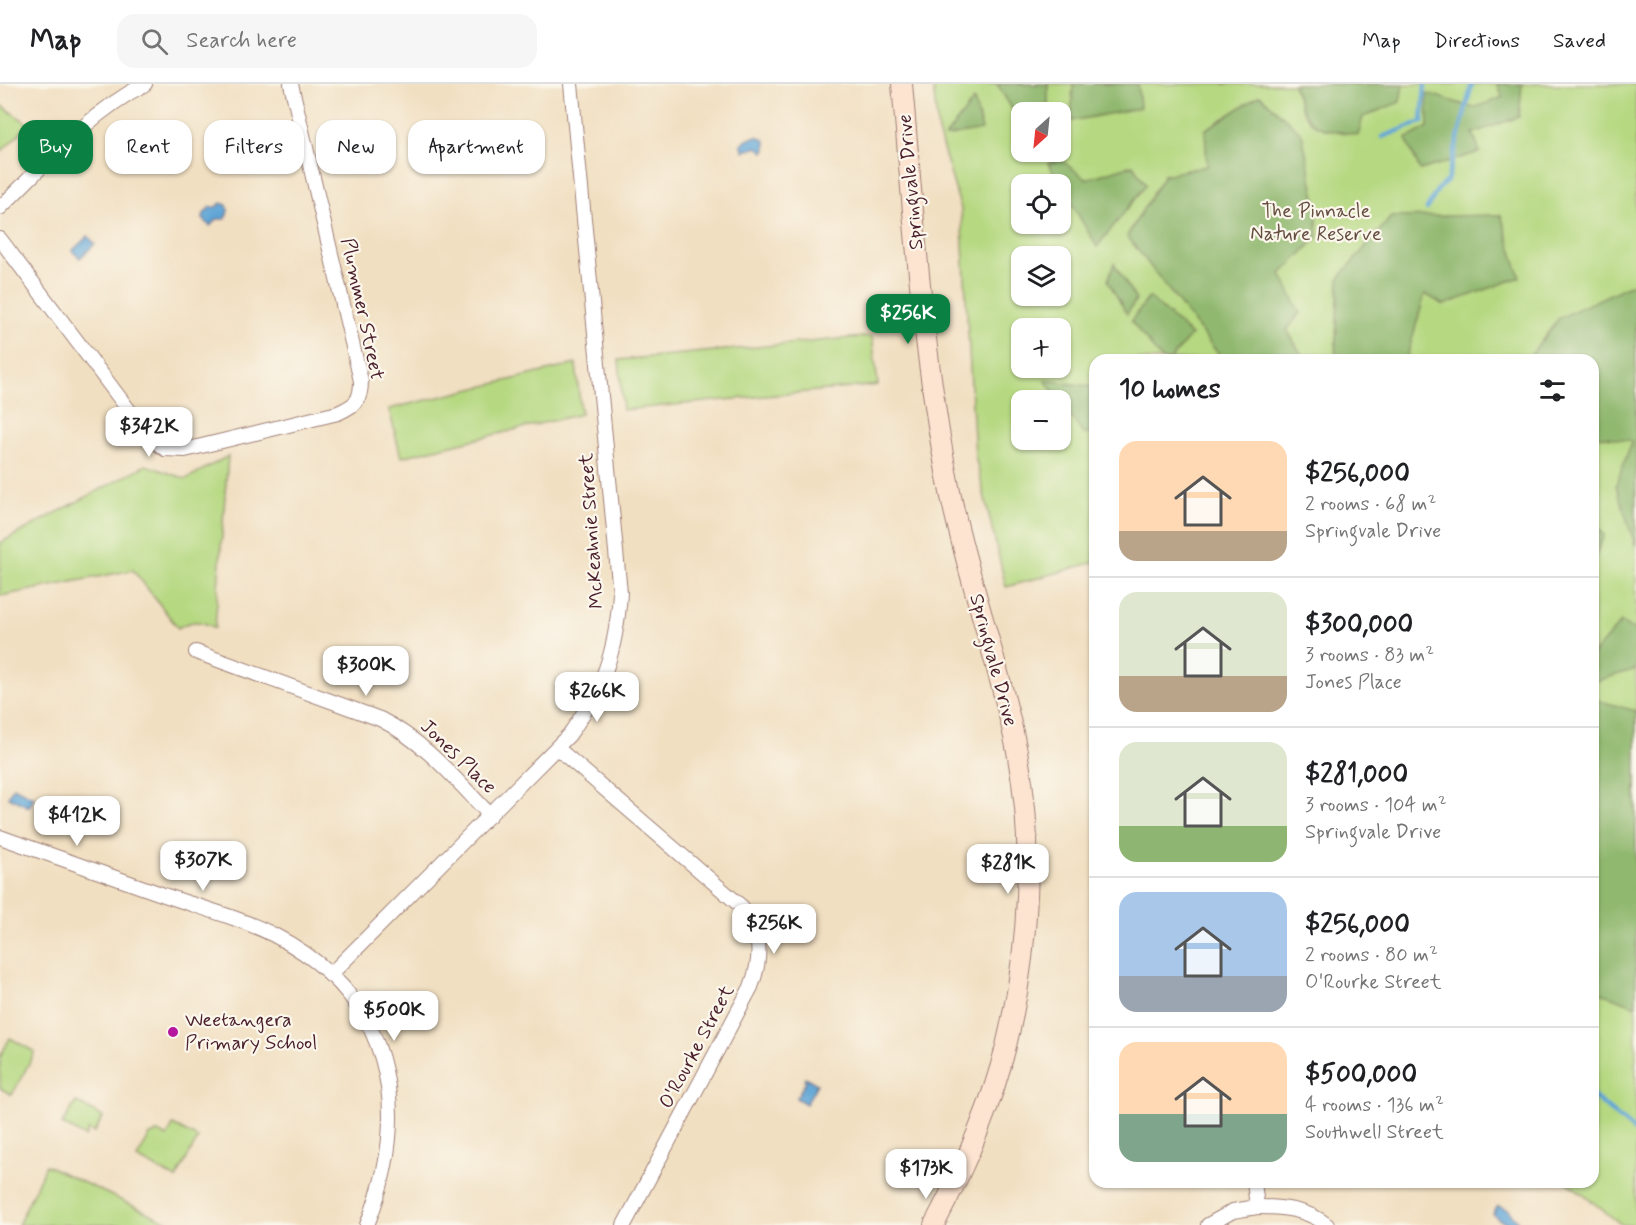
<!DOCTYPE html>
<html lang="en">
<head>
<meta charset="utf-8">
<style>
	:root { --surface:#fff; --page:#f6f6f6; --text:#202124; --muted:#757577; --line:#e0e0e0; --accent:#0b8043 }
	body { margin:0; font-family:Mynerve,sans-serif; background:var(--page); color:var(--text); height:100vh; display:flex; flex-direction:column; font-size:22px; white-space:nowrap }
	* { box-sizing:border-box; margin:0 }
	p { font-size:20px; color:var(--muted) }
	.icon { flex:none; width:33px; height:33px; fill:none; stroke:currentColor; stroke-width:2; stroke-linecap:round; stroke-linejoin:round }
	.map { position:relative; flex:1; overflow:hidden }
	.details { position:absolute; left:1089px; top:270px; width:510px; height:834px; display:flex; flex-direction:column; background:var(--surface); border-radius:18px; box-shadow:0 2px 4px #0004 }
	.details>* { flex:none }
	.banner { position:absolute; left:18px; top:36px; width:570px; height:54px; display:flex; gap:12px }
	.needle { width:39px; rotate:207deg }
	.controls { position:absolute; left:1011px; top:18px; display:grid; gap:12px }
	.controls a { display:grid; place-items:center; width:60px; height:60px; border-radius:12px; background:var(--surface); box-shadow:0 2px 4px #0004; font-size:30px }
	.price { position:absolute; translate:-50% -51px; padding:0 14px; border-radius:12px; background:#fff; color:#222; font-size:20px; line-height:39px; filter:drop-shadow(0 2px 3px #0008) }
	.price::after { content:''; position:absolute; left:50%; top:36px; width:18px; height:14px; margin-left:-9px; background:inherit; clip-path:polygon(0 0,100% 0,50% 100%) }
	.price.current { background:var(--accent); color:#fff }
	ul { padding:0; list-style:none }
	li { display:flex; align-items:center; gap:18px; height:150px; padding:0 30px }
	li+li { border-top:2px solid var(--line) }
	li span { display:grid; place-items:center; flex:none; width:168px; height:120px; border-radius:18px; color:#555 }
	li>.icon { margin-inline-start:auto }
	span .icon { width:72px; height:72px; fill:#fffc; stroke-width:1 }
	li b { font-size:26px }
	h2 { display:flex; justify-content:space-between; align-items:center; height:72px; padding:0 30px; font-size:26px }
	.pill { padding:0 21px; border-radius:18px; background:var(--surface); box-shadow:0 2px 4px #0004; font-size:21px; line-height:54px }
	.pill.current { background:var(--accent); color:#fff }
	header { display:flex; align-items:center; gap:36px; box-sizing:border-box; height:84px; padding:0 30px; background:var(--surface); border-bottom:2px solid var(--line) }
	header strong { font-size:28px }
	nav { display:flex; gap:33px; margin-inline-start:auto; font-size:21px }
	.search { width:420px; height:54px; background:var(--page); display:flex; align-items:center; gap:15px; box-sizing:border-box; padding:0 21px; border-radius:18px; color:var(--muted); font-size:22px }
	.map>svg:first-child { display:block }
</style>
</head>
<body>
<header>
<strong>Map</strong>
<div class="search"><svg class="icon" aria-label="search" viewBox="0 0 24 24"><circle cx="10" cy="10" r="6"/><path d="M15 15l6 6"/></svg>Search here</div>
<nav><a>Map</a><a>Directions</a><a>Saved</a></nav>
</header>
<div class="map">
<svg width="1636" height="1141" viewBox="0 0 1636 1141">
	<rect width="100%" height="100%" fill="#fbf7ec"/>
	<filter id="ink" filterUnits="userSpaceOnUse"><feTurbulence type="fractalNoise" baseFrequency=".0167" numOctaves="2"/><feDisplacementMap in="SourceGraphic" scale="12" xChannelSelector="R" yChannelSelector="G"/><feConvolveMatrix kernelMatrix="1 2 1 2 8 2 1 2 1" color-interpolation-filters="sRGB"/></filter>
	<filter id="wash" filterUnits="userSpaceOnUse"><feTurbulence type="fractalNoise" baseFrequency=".008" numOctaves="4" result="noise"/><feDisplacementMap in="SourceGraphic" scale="24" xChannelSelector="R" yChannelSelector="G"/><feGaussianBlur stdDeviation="1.35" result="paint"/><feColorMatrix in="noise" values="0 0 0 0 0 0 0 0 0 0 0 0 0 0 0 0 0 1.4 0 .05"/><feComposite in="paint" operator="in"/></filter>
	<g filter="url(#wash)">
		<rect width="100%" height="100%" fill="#f1dfc1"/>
		<!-- green -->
		<g fill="#b5d880" stroke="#807c56" stroke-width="1.5" fill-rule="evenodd">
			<path d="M933 0H1636V1141H1622L1567 1098H1593V276H1095V478L1006 503 975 372 961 125 938 48ZM1022 28H1060V68H1022ZM1022 100H1060V140H1022ZM1022 172H1060V212H1022ZM1022 244H1060V284H1022ZM1022 316H1060V356H1022Z"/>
			<polygon points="0,21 29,40 0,69"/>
			<polygon points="872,252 878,301 623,326 619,276"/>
			<polygon points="576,280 581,330 401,373 389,325"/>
			<path d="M228 372 215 544C201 536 191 536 178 544L133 486 0 512V459L146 381 186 395Z"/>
			<polygon points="10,954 35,968 12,1011 0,1004 0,973"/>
			<polygon points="76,1018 103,1033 94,1049 88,1046 85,1053 62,1040"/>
			<polygon points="173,1041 198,1054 176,1095 137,1074 150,1051 158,1048 167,1053"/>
			<polygon points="46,1081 174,1141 175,1141 18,1141"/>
		</g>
		<!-- forest -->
		<g fill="#90b86e" stroke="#6d6c4c" stroke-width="1.5">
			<polygon points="997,0 1048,0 1048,28 1022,28 1021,40"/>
			<polygon points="1073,0 1138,0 1140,24 1071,37"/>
			<path d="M1293 0H1403L1400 18 1363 33 1358 51C1312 43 1308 47 1293 0Z"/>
			<polygon points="1497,0 1522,0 1519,33 1473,49 1480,68 1420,86 1406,55 1428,43 1427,9 1474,24 1503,13"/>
			<polygon points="1260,11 1302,50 1316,118 1318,153 1281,190 1300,229 1287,246 1305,276 1223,276 1127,152 1164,91 1207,82 1205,46"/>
			<polygon points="974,16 982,46 945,53"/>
			<polygon points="1061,76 1086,95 1133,81 1146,101 1097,163 1048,79"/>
			<polygon points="1501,131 1520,193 1444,221 1425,210 1406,276 1335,276 1339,194 1391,133"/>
			<polygon points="1114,179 1136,216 1127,230 1108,197"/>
			<polygon points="1636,192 1636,464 1616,401 1632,357 1593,351 1593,276 1527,276 1559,234 1634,199"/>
			<polygon points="1149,213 1191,251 1170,276 1162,276 1131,237"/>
			<polygon points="1045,296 1095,303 1095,349 1083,350"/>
			<polygon points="1593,436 1604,451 1593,478"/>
			<polygon points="1621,538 1636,547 1636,585 1593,598 1593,570"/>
			<polygon points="1593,615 1636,627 1636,922 1593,906"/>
		</g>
		<!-- water -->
		<g fill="#60a6d6" stroke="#556280" stroke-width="1.5">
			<polygon points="756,52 762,54 766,58 766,66 764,68 757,63 744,67 741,60 745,57"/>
			<polygon points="221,119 227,121 228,127 225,135 217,135 210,142 203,135 204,130 210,123 216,123"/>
			<polygon points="88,152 95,160 80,174 72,167"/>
			<polygon points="13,703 34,713 29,723 8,713"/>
			<polygon points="805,993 817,1000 806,1020 796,1014 806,997 804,995"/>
			<path d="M1498 1122 1508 1126 1518 1137 1516 1141C1507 1141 1498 1136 1493 1130Z"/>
		</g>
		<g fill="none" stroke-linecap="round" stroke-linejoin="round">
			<!-- stream -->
			<g stroke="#60a6d6" stroke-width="4.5">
				<polyline points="1382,53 1422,38 1425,0"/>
				<polyline points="1427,125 1438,105 1447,97 1472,0"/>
				<polyline points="1593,1012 1636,1048"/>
			</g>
		</g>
	</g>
	<g filter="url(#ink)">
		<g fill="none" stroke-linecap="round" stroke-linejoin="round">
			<!-- minor casing -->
			<g stroke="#9e7f76" stroke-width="16">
				<g id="minor">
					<path d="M0 124C45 80 89 29 145 0"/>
					<path d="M0 155 149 353 165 365 185 366 338 329C355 321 361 318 361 297L291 0"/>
					<path d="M196 568 380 635C424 657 456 696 490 731"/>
					<path d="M557 664 742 823C761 851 763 871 751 903L624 1141"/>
					<path d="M0 753C56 773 111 792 167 812 202 824 240 834 274 851 391 911 414 1024 367 1141"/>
					<path d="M330 891 569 651C604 602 616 569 620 509L571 0"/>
					<path d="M1257 1123C1282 1123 1307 1125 1327 1141"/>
					<polyline points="1208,1141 1233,1127 1257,1123 1254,1098"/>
				</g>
			</g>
			<!-- secondary casing -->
			<g stroke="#9e7f76" stroke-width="22">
				<path id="secondary" d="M902 0C914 136 923 274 950 408 967 491 996 570 1014 653 1036 752 1030 863 1006 962 991 1024 964 1084 934 1141"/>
			</g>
			<!-- minor -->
			<use href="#minor" stroke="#fff" stroke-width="14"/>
			<!-- secondary -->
			<use href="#secondary" stroke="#fde4d1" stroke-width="20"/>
		</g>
	</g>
	<!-- markers -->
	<circle fill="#b5179e" stroke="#fbf7ec" stroke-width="2" cx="173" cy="948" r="6"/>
	<g text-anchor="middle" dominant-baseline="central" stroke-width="4.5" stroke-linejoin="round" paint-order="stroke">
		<!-- street labels -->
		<g font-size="20" fill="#4a1f2b" stroke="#fbf7ec">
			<text transform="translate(911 98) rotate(-95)">Springvale Drive</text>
			<text transform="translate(362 225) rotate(78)">Plummer Street</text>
			<text transform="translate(592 447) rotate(-94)">McKeahnie Street</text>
			<text transform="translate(993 576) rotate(75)">Springvale Drive</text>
			<text transform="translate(458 673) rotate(44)">Jones Place</text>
			<text transform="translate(697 963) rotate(-62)">O'Rourke Street</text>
		</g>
		<!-- park labels -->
		<g font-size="20" fill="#654d40" stroke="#fbf7ec">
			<text x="1316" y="127">The Pinnacle<tspan x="1316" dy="23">Nature Reserve</tspan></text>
		</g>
		<!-- poi labels -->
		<g font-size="20" fill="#4a1f2b" stroke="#fbf7ec" text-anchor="start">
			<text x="185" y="936">Weetangera<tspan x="185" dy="23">Primary School</tspan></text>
		</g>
	</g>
</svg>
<div class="controls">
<a><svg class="needle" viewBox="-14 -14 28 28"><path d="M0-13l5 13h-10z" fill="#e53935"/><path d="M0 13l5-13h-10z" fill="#757577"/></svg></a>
<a><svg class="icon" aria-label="locate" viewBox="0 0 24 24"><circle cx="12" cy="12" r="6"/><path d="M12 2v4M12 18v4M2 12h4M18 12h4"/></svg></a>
<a><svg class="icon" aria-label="layers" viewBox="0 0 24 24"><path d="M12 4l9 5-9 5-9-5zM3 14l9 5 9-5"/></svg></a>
<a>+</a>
<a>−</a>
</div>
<b class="price current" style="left:908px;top:261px">$256K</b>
<b class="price" style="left:149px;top:374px">$342K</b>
<b class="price" style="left:366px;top:613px">$300K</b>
<b class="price" style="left:597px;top:639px">$266K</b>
<b class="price" style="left:77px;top:763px">$412K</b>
<b class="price" style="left:203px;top:808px">$307K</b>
<b class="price" style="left:1008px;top:811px">$281K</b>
<b class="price" style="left:774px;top:871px">$256K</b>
<b class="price" style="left:394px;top:958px">$500K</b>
<b class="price" style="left:926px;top:1116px">$173K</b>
<div class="banner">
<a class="pill current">Buy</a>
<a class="pill">Rent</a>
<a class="pill">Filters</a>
<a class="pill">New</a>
<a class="pill">Apartment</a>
</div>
<section class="details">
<h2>10 homes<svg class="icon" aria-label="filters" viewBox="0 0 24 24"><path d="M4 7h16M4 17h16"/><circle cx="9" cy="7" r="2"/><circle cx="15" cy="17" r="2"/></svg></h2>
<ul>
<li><span style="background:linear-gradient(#ffd9b3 75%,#b9a48a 0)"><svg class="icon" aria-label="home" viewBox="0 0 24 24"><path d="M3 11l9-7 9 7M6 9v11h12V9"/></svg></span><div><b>$256,000</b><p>2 rooms · 68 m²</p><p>Springvale Drive</p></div></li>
<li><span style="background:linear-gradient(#dfe7d0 70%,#b9a48a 0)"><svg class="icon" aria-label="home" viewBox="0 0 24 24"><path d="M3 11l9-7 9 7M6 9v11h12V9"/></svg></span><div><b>$300,000</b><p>3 rooms · 83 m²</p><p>Jones Place</p></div></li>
<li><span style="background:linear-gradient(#dfe7d0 70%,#8fb573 0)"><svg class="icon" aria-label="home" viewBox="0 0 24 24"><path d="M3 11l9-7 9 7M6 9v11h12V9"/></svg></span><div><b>$281,000</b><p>3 rooms · 104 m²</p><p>Springvale Drive</p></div></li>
<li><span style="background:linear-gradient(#a9c7e8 70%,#9aa5b1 0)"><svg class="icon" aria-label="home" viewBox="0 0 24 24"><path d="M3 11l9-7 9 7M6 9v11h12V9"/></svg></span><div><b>$256,000</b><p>2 rooms · 80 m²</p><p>O'Rourke Street</p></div></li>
<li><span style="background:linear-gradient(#ffd9b3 60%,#7fa58c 0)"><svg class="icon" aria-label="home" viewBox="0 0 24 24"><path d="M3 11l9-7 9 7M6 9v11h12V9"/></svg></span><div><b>$500,000</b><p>4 rooms · 136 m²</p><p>Southwell Street</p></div></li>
</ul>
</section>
</div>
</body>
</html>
